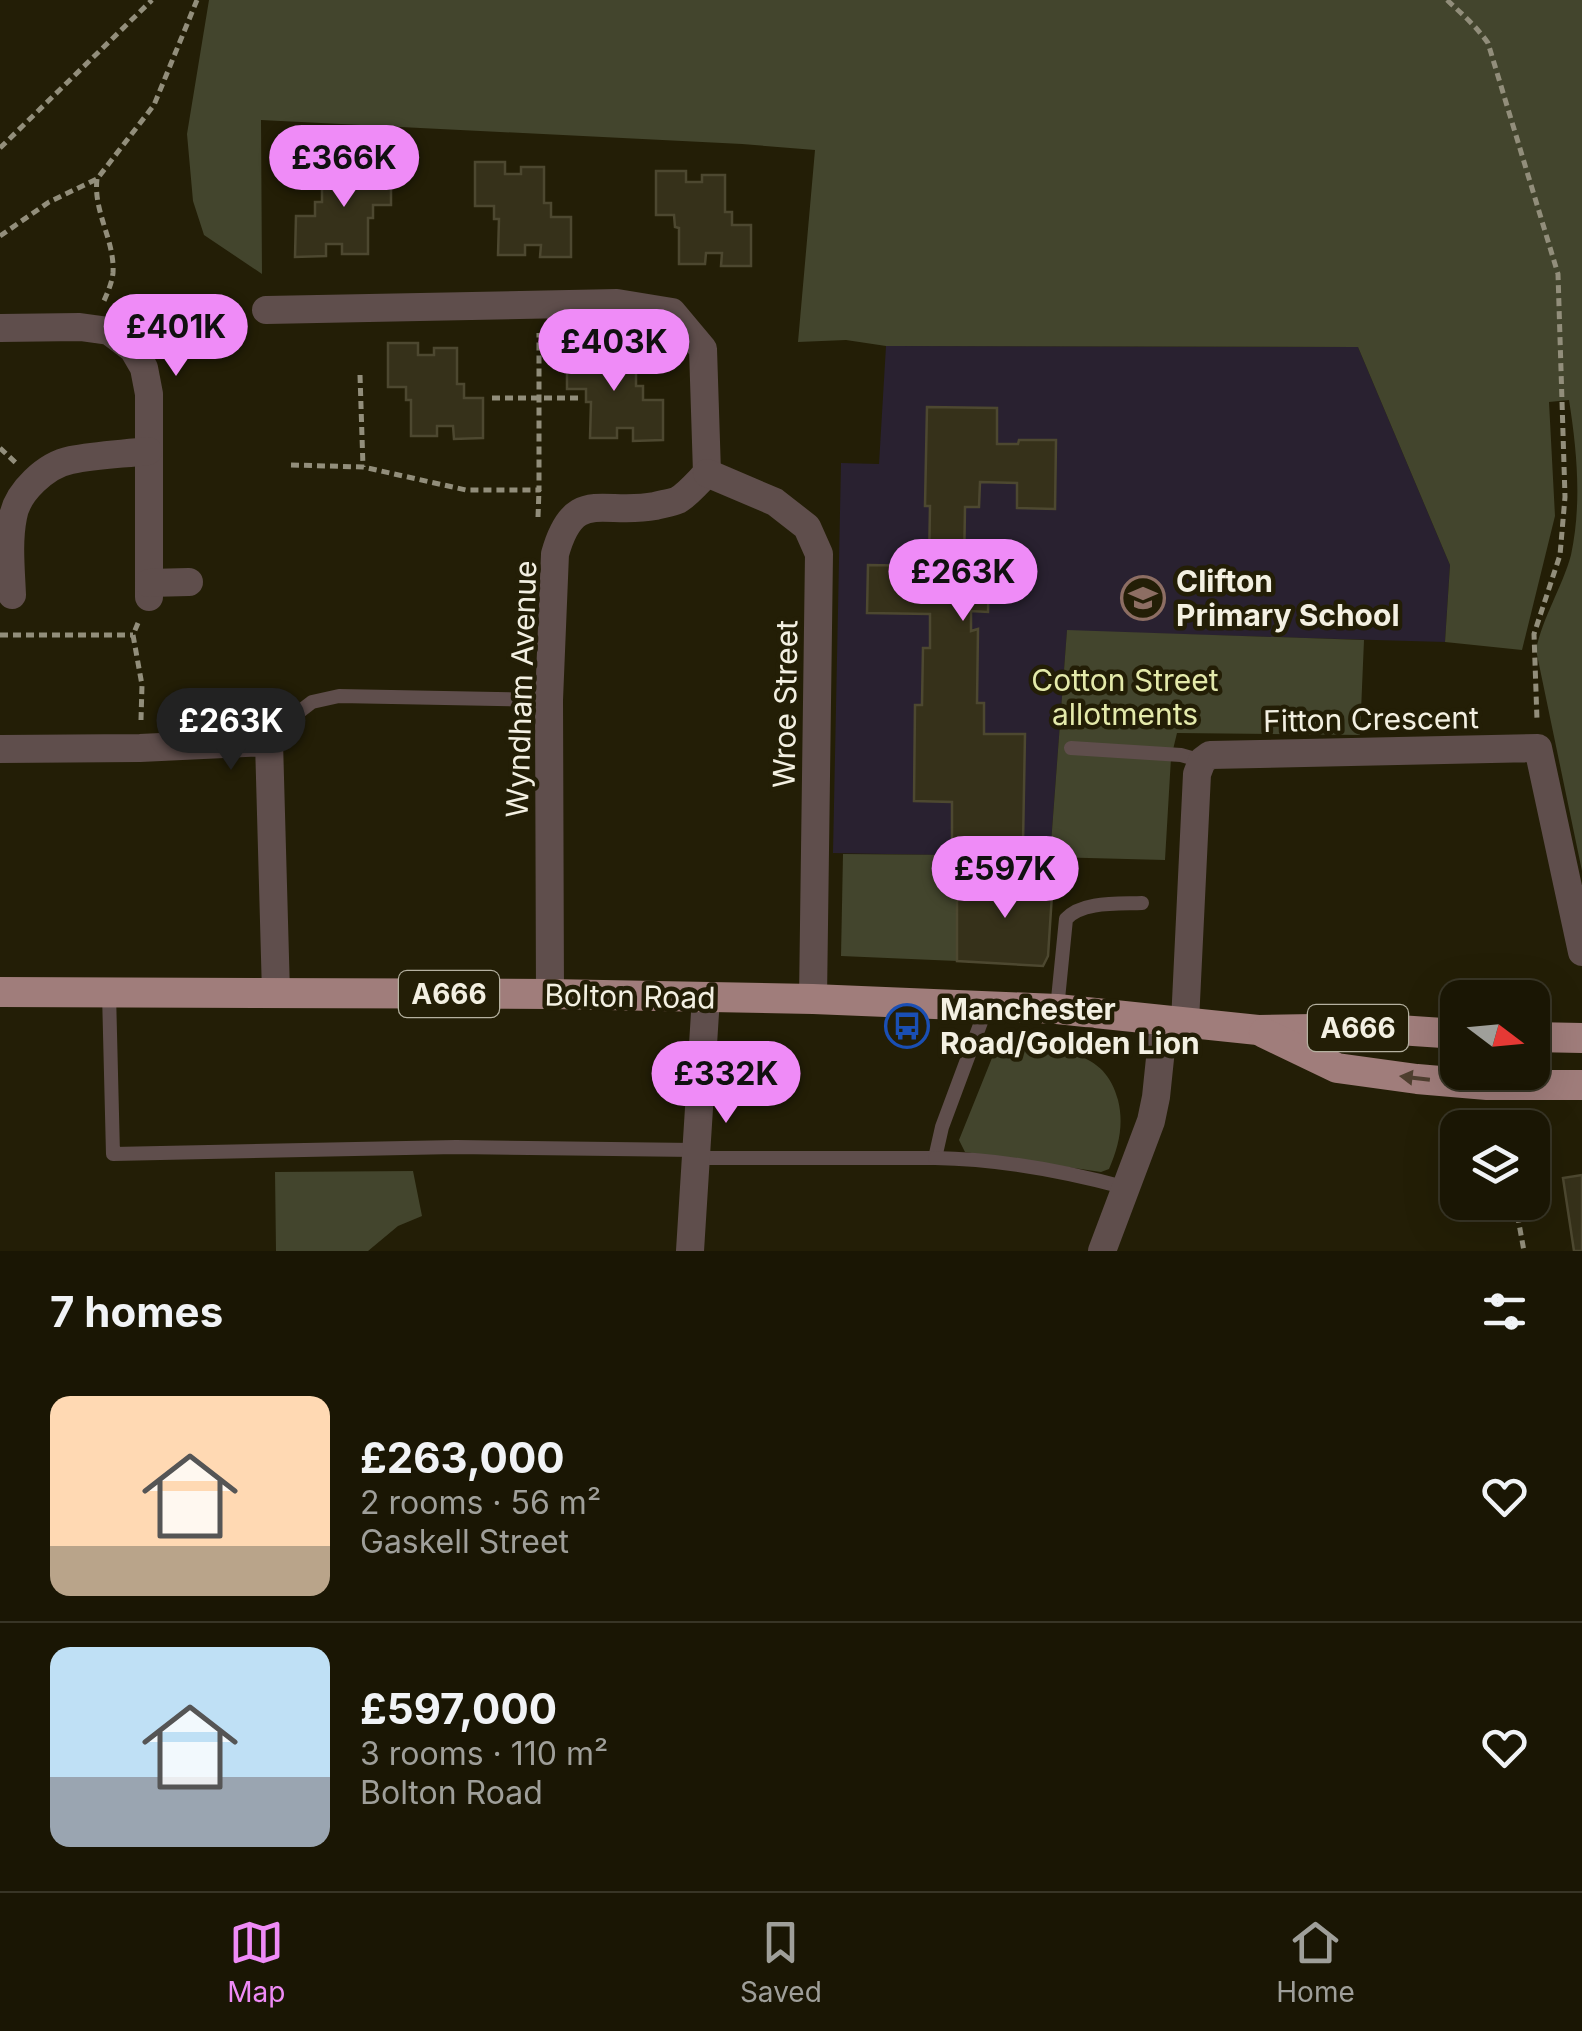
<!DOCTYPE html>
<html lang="en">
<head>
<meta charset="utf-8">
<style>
	:root { --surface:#1a1604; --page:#272313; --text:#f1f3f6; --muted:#9f9f9a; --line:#383526; --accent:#ef8bf7 }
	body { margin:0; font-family:Inter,sans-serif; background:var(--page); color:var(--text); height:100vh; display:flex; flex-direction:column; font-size:38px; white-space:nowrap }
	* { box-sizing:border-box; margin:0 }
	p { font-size:32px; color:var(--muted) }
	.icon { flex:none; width:55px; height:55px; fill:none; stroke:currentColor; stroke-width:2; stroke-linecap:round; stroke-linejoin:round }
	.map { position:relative; height:1251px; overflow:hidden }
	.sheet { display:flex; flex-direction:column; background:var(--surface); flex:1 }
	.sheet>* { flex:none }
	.needle { width:65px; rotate:106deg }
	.buttons { position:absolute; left:1440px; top:980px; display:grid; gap:20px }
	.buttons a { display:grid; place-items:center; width:110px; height:110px; border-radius:20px; background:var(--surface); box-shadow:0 10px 40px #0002,0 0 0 2px var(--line); font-size:50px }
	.price { position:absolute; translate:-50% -85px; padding:0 22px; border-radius:35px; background:var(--accent); color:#111; font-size:32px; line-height:65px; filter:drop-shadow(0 2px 5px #0008) }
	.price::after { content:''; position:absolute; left:50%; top:60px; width:30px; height:22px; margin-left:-15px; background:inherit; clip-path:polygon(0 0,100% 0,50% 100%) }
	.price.selected { background:#222; color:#fff }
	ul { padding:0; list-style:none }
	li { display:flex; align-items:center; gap:30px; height:250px; padding:0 50px }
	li+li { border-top:2px solid var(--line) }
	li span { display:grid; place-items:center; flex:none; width:280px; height:200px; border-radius:20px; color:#555 }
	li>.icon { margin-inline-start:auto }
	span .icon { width:120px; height:120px; fill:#fffc; stroke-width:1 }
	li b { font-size:42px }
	h2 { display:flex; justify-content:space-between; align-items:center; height:120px; padding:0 50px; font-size:42px }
	.dock { display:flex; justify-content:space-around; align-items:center; height:140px; border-top:2px solid var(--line); background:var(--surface); font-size:28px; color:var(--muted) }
	.dock a { display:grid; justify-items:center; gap:5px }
	.dock .selected { color:var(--accent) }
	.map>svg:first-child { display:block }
</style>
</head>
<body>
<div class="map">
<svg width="1582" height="1251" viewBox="0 0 1582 1251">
	<rect width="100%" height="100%" fill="#231e06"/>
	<!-- education -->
	<polygon fill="#292130" points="886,346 1358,347 1450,565 1445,642 1067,631 1050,857 833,853 841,463 879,464"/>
	<!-- green -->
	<g fill="#43452d">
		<path d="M209 0H1582V871L1536 650C1543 616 1562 588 1571 555 1582 503 1577 451 1569 400L1549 402 1555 516 1522 650 1445 642 1450 565 1358 347 886 346 846 340 798 342 815 150 742 144 261 120 262 274 204 235 193 201 187 134Z"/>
		<polygon points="1067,630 1364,640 1360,735 1177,733 1171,758 1165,860 1050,857"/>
		<polygon points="843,854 958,855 957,961 841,956"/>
		<path d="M999 1047C1045 1050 1104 1043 1118 1100 1124 1124 1119 1146 1109 1169L1101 1172 965 1152 959 1140 994 1053Z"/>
		<polygon points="413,1171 422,1216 398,1226 368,1251 276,1251 275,1172"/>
	</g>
	<!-- building -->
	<g fill="#36311a" stroke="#4d4830" stroke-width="2.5">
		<polygon points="361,161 391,161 391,205 373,205 373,218 368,218 368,254 342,254 342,244 326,244 326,256 295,257 296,216 315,216 315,202 322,202 322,166 345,166 345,173 361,173"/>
		<polygon points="475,162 505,162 505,174 521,174 521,167 544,167 544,203 551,203 551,217 571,217 571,257 540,257 541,245 525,245 525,255 498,255 499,219 494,219 494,206 475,206"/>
		<polygon points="656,171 686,171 686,182 702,182 702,175 725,175 725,212 732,212 732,225 751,225 751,266 721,266 722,253 706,253 705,264 679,264 679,228 675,227 674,215 656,215"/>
		<polygon points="388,343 418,343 418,355 434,355 434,348 457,348 457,384 464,384 464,398 483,398 483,438 454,439 453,426 437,426 437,436 411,436 411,400 406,400 406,387 388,387"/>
		<polygon points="567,345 597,345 597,357 613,357 613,350 636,350 636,386 643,386 643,400 663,400 663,440 633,441 633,428 617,428 617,438 590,438 591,402 586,402 586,389 567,389"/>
		<polygon points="927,407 997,408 997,444 1018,444 1019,440 1056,440 1055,509 1017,508 1017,483 980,482 979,507 965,507 964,569 989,569 988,612 971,611 971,631 978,629 977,703 984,703 984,734 1025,734 1023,843 952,842 952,802 914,801 915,705 922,705 923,648 930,648 930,614 867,613 868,565 929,566 930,506 925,506"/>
		<polygon points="974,873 1053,879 1048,956 1043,966 957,961 957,896 972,898"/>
		<polygon points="1582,1175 1582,1251 1574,1251 1563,1178"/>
	</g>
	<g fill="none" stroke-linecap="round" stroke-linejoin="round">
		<!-- path -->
		<g stroke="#928e7b" stroke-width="5" stroke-dasharray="8 5" stroke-linecap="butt">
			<path d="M1447 0C1462 14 1476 26 1488 43L1558 274 1565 497 1560 555 1534 634 1537 720"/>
			<polyline points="0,148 152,0"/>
			<path d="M97 179C93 212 115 240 113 273 112 283 107 294 103 303"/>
			<polyline points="0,236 49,202 97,179 154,105 197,0"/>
			<polyline points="125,310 182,309"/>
			<polyline points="159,345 182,309 239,310"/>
			<polyline points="360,375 363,467"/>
			<polyline points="492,398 580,398"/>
			<polyline points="0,448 16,463"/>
			<polyline points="291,465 363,467 466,490 539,490 539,333"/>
			<polyline points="538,517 539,490"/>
			<polyline points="138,623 133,635 142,685 141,720"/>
			<polyline points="0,635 133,635"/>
			<polyline points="1505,1111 1507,1128"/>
			<polyline points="1515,1202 1524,1251"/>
		</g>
		<!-- lane -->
		<g stroke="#5f4e4c" stroke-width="14">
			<polyline points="269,742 282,725 312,702 339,696 549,700"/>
			<polyline points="1071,748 1181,755 1202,761"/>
			<polyline points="109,993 113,1154 456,1147 695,1150"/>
			<path d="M1057 1009 1066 919C1082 901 1119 904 1142 903"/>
			<polyline points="695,1158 935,1158 942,1127 987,1006"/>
			<path d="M935 1158C1001 1159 1064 1171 1127 1188"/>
		</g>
		<!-- street -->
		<g stroke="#5f4e4c" stroke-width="28">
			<path d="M266 310 617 303 672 312 703 349 707 473C698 482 688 494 678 500 671 503 662 504 655 506 602 516 574 486 555 554L549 700 550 994"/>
			<polyline points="0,328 80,327 109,331 133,349 144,368 149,394 149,597"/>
			<polyline points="707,473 775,502 807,527 819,554 813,999"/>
			<polyline points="149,583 189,582"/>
			<path d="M12 595C11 570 8 542 13 517 17 492 46 465 71 460 96 455 123 454 148 451"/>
			<polyline points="0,749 140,748 269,742 276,993"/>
			<polyline points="1185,1022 1197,774 1202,761 1210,755 1538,748 1582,952"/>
			<polyline points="690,1251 706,997"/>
			<polyline points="1102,1251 1151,1121 1156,1097 1164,1020"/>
		</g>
		<!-- primary -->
		<g stroke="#a07d7b" stroke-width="30">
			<polyline points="0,992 550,994 813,999 1057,1009 1258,1030 1369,1028 1458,1034"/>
			<polyline points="1264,1033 1337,1068 1417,1079 1487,1085 1582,1085"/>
			<polyline points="1532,1037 1582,1038"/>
		</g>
	</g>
	<!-- one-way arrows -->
	<defs><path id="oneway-solid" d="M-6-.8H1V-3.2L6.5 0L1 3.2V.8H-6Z" transform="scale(2.5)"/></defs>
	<use fill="#4f3f2f" href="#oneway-solid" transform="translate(1415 1078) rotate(-173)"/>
	<!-- icons -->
	<defs>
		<g id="school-ring" transform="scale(2.25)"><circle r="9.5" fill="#231e06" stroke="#8d6e63" stroke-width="1.5"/><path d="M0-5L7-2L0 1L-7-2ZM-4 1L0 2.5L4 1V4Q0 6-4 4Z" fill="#8d6e63"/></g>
		<g id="bus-ring" transform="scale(2.25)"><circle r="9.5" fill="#231e06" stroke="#1a4fb4" stroke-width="1.5"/><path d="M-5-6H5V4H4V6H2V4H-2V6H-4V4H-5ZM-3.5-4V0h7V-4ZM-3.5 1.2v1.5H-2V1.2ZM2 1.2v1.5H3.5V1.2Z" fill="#1a4fb4"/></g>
	</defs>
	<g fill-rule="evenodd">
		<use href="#school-ring" x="1143" y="598"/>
		<use href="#bus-ring" x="907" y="1026"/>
	</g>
	<g text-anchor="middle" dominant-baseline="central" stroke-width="9" stroke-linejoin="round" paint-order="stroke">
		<!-- shield labels -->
		<g fill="#231e06" stroke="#b5b1a0" stroke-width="2.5">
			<rect x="399" y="971" width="100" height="46" rx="8"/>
			<rect x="1308" y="1005" width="100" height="46" rx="8"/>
		</g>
		<g font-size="28" font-weight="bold" fill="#f3f0e2">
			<text x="449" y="994">A666</text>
			<text x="1358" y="1028">A666</text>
		</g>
		<!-- poi labels -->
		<g font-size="30" font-weight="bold" fill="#f3f0e2" stroke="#231e06" text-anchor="start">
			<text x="1176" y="581">Clifton<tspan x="1176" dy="34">Primary School</tspan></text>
			<text x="940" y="1009">Manchester<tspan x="940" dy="34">Road/Golden Lion</tspan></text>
		</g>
		<!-- park labels -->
		<g font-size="30" fill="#e4eaaa" stroke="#231e06">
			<text x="1125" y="680">Cotton Street<tspan x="1125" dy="34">allotments</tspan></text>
		</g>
		<!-- street labels -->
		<g font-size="30" fill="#f3f0e2" stroke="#231e06">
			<text transform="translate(521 689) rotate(-88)">Wyndham Avenue</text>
			<text transform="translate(785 704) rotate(-89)">Wroe Street</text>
			<text transform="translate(1371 719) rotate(-1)">Fitton Crescent</text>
			<text transform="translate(630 996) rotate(1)">Bolton Road</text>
		</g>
	</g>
</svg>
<div class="buttons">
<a><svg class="needle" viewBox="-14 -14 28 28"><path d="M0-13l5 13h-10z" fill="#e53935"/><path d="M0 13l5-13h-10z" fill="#9f9f9a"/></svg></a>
<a><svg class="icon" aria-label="layers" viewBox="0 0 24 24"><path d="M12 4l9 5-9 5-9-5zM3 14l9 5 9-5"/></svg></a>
</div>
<b class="price" style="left:344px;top:210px">£366K</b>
<b class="price" style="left:176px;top:379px">£401K</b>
<b class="price" style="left:614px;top:394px">£403K</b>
<b class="price" style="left:963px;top:624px">£263K</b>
<b class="price selected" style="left:231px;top:773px">£263K</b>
<b class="price" style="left:1005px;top:921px">£597K</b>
<b class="price" style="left:726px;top:1126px">£332K</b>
</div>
<section class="sheet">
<h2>7 homes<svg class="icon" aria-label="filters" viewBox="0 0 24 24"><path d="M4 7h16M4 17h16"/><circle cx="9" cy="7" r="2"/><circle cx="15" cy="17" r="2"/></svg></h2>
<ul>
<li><span style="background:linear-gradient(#ffd9b3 75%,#b9a48a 0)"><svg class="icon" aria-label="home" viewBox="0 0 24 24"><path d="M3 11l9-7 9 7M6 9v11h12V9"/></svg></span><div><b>£263,000</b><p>2 rooms · 56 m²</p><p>Gaskell Street</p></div><svg class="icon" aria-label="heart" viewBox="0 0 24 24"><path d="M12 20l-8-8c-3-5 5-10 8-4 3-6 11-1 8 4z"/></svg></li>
<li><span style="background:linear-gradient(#bfe0f5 65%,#9aa5b1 0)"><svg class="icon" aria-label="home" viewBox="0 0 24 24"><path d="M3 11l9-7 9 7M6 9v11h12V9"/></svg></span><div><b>£597,000</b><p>3 rooms · 110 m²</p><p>Bolton Road</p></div><svg class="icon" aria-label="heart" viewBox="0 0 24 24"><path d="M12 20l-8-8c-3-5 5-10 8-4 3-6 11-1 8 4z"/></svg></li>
</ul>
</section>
<nav class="dock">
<a class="selected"><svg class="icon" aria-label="map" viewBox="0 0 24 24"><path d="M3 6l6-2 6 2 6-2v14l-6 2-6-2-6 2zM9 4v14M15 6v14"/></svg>Map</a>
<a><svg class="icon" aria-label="saved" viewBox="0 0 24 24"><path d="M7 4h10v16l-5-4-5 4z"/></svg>Saved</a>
<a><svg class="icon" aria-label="home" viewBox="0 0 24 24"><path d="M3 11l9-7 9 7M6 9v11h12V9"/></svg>Home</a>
</nav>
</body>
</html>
